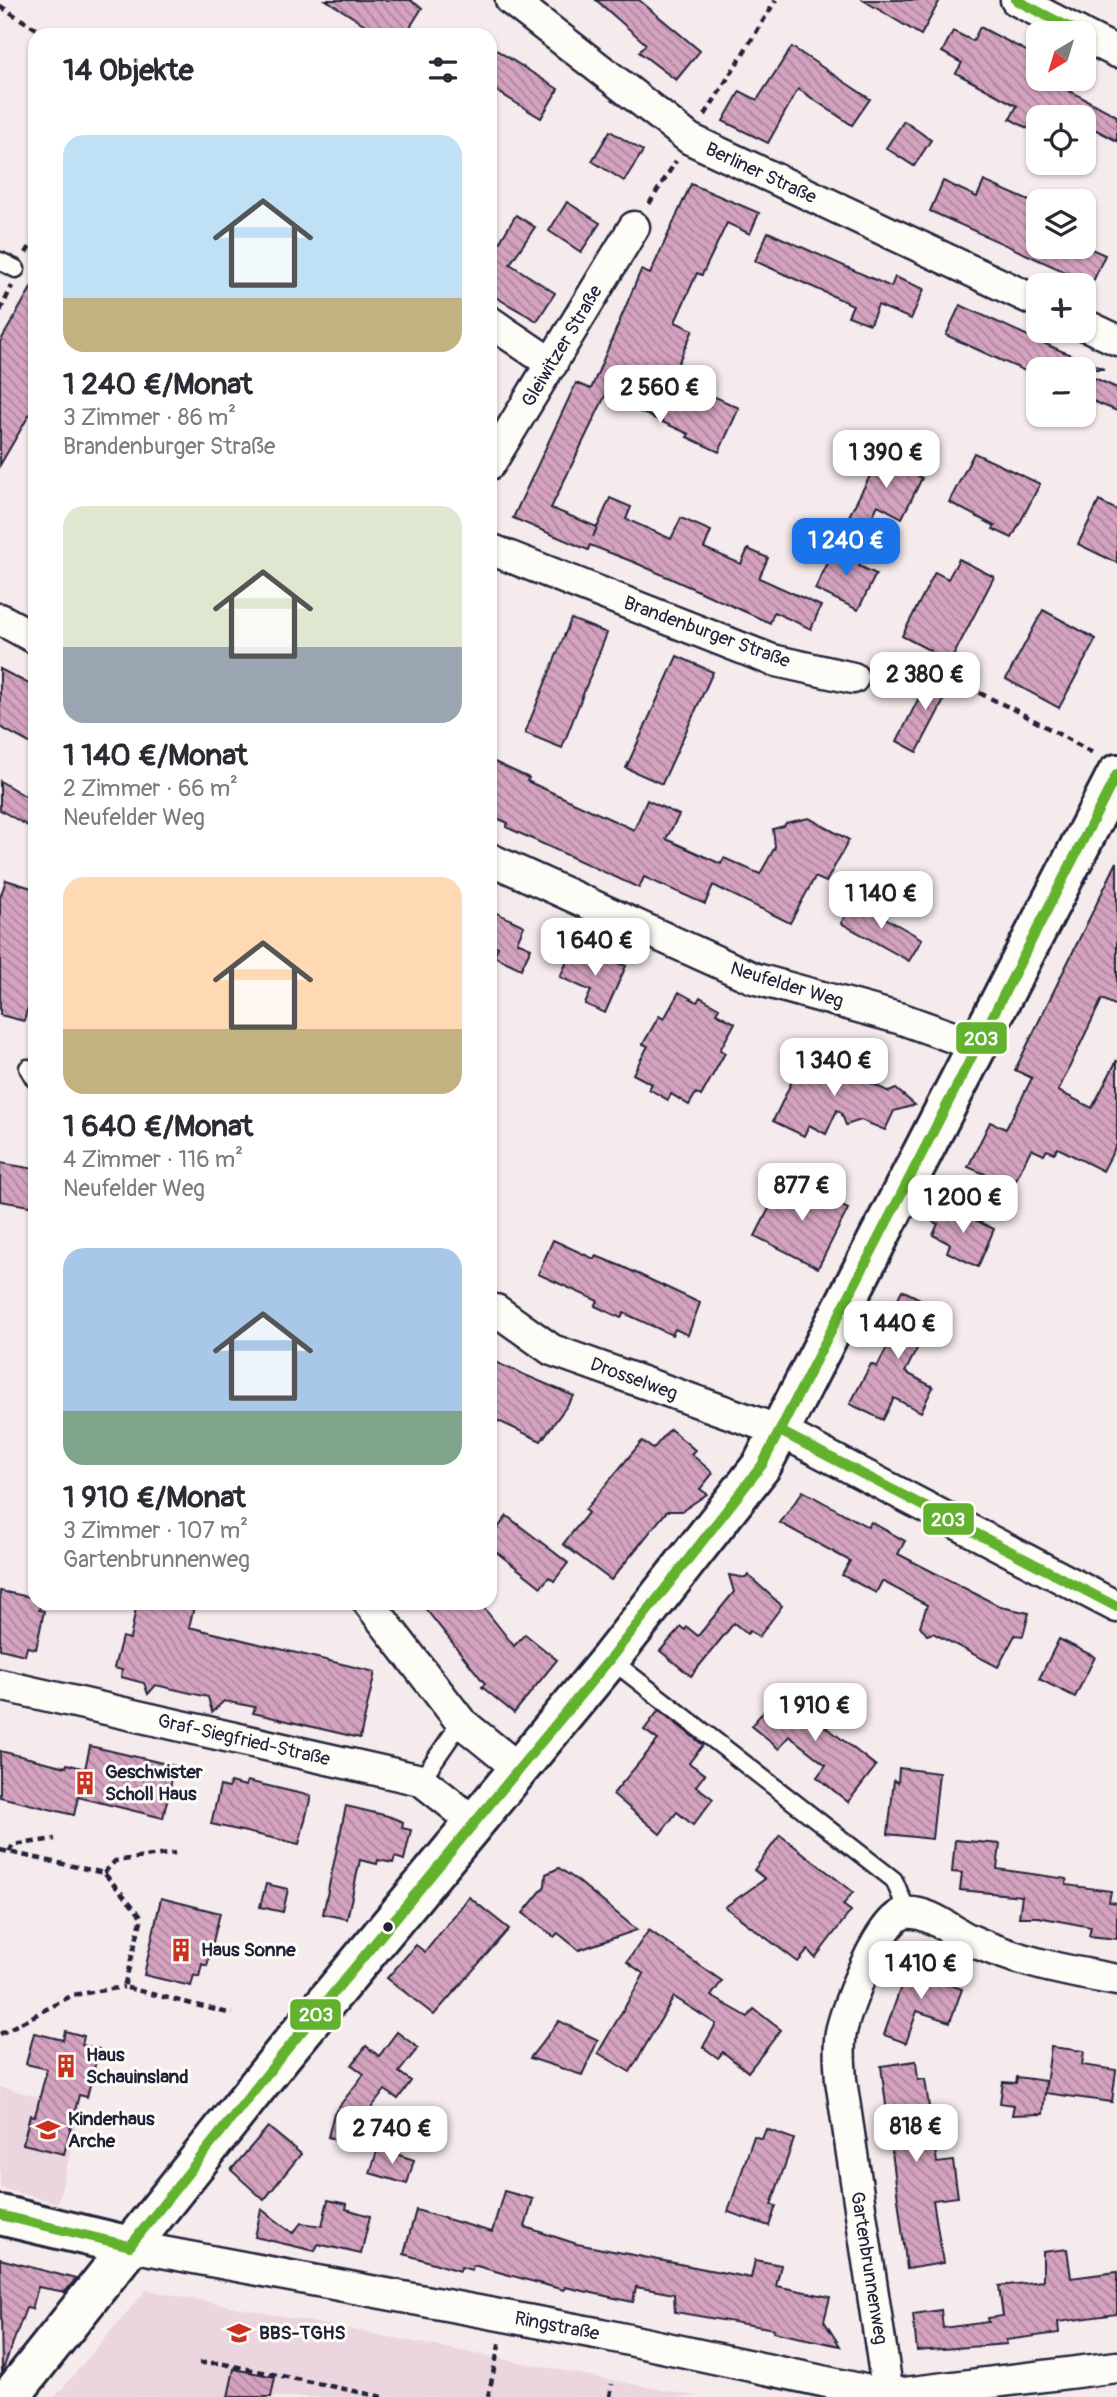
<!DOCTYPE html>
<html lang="de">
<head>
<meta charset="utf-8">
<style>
	:root { --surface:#fff; --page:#f2f2f3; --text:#2b2b33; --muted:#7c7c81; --accent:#1a73e8 }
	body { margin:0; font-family:Pangolin,sans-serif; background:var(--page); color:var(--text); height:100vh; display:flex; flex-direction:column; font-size:26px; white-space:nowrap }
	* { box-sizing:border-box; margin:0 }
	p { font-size:23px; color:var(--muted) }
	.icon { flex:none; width:38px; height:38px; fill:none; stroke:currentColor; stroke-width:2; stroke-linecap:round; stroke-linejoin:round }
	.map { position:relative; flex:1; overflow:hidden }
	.sheet { position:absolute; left:28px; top:28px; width:469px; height:1582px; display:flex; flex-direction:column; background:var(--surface); border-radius:21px; box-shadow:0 2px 5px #0004 }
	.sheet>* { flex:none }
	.needle { width:46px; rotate:218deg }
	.tools { position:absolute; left:1026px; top:21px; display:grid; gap:14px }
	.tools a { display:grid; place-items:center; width:70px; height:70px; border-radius:14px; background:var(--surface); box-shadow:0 2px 5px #0004; font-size:35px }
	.price { position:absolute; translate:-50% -60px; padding:0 16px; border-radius:14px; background:#fff; color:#222; font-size:23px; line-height:46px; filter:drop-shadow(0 2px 4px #0008) }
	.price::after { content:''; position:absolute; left:50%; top:42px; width:21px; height:16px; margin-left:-10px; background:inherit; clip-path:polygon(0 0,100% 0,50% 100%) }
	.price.current { background:var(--accent); color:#fff }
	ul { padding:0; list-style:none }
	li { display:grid; align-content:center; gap:14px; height:371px; padding:0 35px }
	li span { display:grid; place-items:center; height:217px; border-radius:21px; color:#555 }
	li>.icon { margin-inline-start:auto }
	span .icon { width:126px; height:126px; fill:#fffc; stroke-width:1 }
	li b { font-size:30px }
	h2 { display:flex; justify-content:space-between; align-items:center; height:84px; padding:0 35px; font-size:30px }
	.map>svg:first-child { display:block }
</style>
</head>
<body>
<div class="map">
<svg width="1117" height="2397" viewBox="0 0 1117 2397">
	<defs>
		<pattern id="building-back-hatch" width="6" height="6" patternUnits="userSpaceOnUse" patternTransform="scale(1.75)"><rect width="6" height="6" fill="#d5a3bf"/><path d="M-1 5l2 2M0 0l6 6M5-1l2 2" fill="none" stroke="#ac849c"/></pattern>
	</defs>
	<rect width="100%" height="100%" fill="#f5eaec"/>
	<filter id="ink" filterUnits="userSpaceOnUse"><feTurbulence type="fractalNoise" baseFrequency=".0143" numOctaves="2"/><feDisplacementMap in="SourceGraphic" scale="14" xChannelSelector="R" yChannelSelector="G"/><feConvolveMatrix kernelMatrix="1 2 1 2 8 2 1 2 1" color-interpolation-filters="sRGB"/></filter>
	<g filter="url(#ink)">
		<!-- built -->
		<g fill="#ebd5de">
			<polygon points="0,2087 81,2108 58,2203 0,2188"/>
			<polygon points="146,2290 699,2397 55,2397"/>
		</g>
		<!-- building -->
		<g fill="url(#building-back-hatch)" stroke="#22223b" stroke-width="2">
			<polygon points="326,0 410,0 422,8 405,35 381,35"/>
			<polygon points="596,0 639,0 700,51 676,80 639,52 646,44"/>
			<polygon points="863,0 940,0 921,35"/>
			<polygon points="980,27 1038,57 1038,79 1069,79 1064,88 1117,116 1117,141 1083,123 1083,117 1038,117 1033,131 1010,119 1017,106 956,73 962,63 942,52 953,31 973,41"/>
			<polygon points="490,46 558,89 541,118 490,87"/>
			<polygon points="792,47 870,99 852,125 798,89 768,143 723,121 740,91 757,100"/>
			<polygon points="904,121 931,140 914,166 886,148"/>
			<polygon points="610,131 643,151 624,181 592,161"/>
			<polygon points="943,181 977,197 984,181 1038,205 1038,247 1087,247 1105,255 1092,284 930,211"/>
			<polygon points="691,184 759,213 750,234 727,223 702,275 697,273 675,322 693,330 666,390 702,407 709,394 739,408 719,452 687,437 689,434 605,396 551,508 597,527 593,537 610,498 631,507 626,519 671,539 681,518 711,531 704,548 741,564 748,549 768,558 759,578 821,606 811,629 774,612 770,623 636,563 590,545 588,550 513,518 576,383 591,389 641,270 650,274"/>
			<polygon points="567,202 600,223 581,252 549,231"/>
			<polygon points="516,215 535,227 510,264 555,293 537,321 490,294 490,251 493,253"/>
			<polygon points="768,232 891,287 895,277 924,289 911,319 878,305 870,324 848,316 853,305 755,261"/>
			<polygon points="35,281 35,405 0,465 0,342"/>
			<polygon points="960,305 1059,350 1104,369 1034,369 1032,374 989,355 946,335"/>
			<polygon points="1083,373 1117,388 1117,411 1083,397"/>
			<polygon points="882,453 922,478 902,518 878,505 868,525 849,516"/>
			<polygon points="974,453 1040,484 1012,538 993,529 995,526 949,502"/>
			<polygon points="1099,501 1117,510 1117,563 1078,544"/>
			<polygon points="837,544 864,556 859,566 876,574 858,610 815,589"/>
			<polygon points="959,559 994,577 945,672 925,662 931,651 902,636 935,572 948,579"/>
			<polygon points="1043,610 1096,639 1059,708 1006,679"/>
			<polygon points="571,619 607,633 562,748 525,733"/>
			<polygon points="677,656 713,672 662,784 626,768"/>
			<polygon points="0,669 35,687 35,746 0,727"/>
			<polygon points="932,672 953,683 917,752 897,741"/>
			<polygon points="490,760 529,778 527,781 634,830 647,800 679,815 666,839 721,864 724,858 760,874 775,847 773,829 784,826 786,823 809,818 849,840 826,882 815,877 790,923 713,885 705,904 644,877 639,888 506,827 508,823 490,815"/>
			<polygon points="0,781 35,802 35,830 0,810"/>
			<polygon points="1117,862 1117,1006 1102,999 1058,1091 1092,1108 1117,1060 1117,1144 1103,1171 1058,1148 1054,1153 1047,1150 1044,1155 1031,1149 1013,1186 968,1167 990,1122 1006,1129 1032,1078 1015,1070"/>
			<polygon points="6,880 35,889 35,984 24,1021 0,1015 0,898"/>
			<polygon points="854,900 922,939 909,961 841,923"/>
			<polygon points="490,910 524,926 517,942 531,948 521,969 494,956 498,947 490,943"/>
			<polygon points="585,949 626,966 605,1013 585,1004 591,991 560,977 569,957 579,961"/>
			<polygon points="679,992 697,1002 700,997 719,1008 716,1013 735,1023 720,1050 725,1053 701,1096 696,1093 689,1105 671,1094 668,1100 649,1089 652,1084 633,1074 648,1046 643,1044 659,1016 664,1019"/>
			<polygon points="806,1052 817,1056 826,1052 835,1057 839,1067 889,1092 896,1089 915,1105 894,1111 885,1130 861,1120 846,1125 841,1112 837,1110 826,1134 809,1125 804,1136 773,1121"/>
			<polygon points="0,1163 35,1169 35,1207 0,1201"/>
			<polygon points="785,1177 848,1209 818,1268 755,1236"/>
			<polygon points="942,1204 994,1229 978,1267 947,1252 950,1244 933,1235 938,1224 933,1222"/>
			<polygon points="553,1240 594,1259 596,1256 621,1266 700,1303 688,1335 675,1329 672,1335 624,1313 621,1318 595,1306 598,1301 538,1274"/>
			<polygon points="902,1290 938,1308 905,1372 933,1387 921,1412 894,1398 883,1420 850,1404 871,1364 877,1367 895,1332 884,1326"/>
			<polygon points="490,1360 574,1396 541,1441 490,1417"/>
			<polygon points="670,1429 695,1450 691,1454 713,1473 700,1489 707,1494 682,1511 667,1511 611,1580 563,1544 588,1513 585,1510 642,1441 653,1449"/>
			<polygon points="803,1491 868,1527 871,1522 905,1541 898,1554 1001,1607 1029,1613 1023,1636 1015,1635 998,1667 933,1633 927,1635 920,1626 927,1605 882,1581 876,1593 842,1575 850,1561 780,1523"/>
			<polygon points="507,1516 568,1563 554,1581 549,1577 541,1587 490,1547 490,1538"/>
			<polygon points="729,1575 746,1578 748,1575 782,1606 759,1637 750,1631 747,1634 734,1623 691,1676 660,1651 681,1627 685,1630 687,1627 698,1636 734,1592"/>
			<polygon points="0,1591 35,1598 35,1603 41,1603 39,1610 44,1611 36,1649 27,1647 25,1655 0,1649"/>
			<polygon points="137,1603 195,1603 189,1627 375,1672 360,1738 253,1713 255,1707 224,1701 212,1712 208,1697 156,1685 148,1694 144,1683 121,1677 122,1670 114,1668 122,1637 130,1639"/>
			<polygon points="421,1603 480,1603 514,1646 525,1634 557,1660 514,1713 482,1687 485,1684"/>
			<polygon points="1059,1639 1095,1657 1075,1697 1039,1679"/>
			<polygon points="784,1687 811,1710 808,1713 876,1766 848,1802 817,1777 826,1765 789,1736 779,1749 751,1726"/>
			<polygon points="659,1710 703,1745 689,1763 705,1774 696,1786 713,1799 693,1825 677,1812 660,1834 613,1794 658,1740 644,1730"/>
			<polygon points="90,1746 175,1766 163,1818 78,1797 74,1815 0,1797 0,1751 66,1767 67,1764 85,1769"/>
			<polygon points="899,1768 939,1773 932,1839 888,1834 894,1780 898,1783"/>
			<polygon points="247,1781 311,1796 299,1844 211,1824 220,1786 229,1788 230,1782 246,1786"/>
			<polygon points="346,1806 388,1816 403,1822 402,1828 411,1830 404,1860 395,1857 393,1863 378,1860 377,1864 360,1860 347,1919 323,1914"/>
			<polygon points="780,1835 853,1892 843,1905 851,1911 815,1958 808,1950 798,1962 725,1907 765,1879 754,1870"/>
			<polygon points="955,1840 1000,1844 997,1869 1067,1879 1066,1885 1111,1891 1109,1902 1117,1903 1117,1939 1089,1936 1091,1927 1038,1917 1019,1917 1022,1896 960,1890 962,1873 952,1872"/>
			<polygon points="559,1868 578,1881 637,1930 579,1950 558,1933 554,1937 523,1913 545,1886 546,1874"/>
			<polygon points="266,1884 288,1889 283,1912 260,1907"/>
			<polygon points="469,1897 509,1929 434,2015 387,1978 416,1945 425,1952"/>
			<polygon points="161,1898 220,1913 207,1966 202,1964 199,1977 194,1975 191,1986 144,1975"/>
			<polygon points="649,1930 722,1981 711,1996 748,2017 754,2009 781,2030 748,2072 723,2052 718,2058 703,2047 716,2024 674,1997 630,2072 598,2053 644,1974 627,1962"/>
			<polygon points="910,1961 932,1969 929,1978 962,1989 950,2022 917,2011 906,2043 884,2035"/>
			<polygon points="559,2021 598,2040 582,2075 530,2058"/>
			<polygon points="65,2031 84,2036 82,2045 99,2049 87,2097 79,2095 64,2154 23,2144 30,2115 35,2116 47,2069 26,2064 34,2033 63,2040"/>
			<polygon points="397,2032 418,2048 399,2072 411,2081 398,2099 385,2090 362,2120 355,2145 328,2137 334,2113 364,2074 352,2065 366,2046 379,2056"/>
			<polygon points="1051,2047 1084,2051 1082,2065 1116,2070 1112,2102 1045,2093"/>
			<polygon points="916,2061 918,2080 925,2079 937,2163 953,2161 958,2197 933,2200 943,2263 907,2269 881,2066"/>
			<polygon points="1017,2077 1046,2081 1043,2114 1012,2115 1014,2105 1000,2103 1003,2082 1016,2083"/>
			<polygon points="268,2127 301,2154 264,2200 231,2170"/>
			<polygon points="766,2129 794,2139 771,2205 776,2206 769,2226 728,2212 754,2136 762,2139"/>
			<polygon points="378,2148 414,2160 407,2184 370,2173"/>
			<polygon points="504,2191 533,2199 525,2227 577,2244 751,2278 755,2260 781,2265 776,2286 830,2297 824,2321 840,2346 773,2332 774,2329 675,2312 674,2294 636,2287 633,2302 565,2287 564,2290 473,2265 472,2270 461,2267 460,2271 404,2254 416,2210 492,2232"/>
			<polygon points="328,2200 347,2204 346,2209 370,2216 361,2254 318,2244 315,2251 255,2237 261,2209 293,2233 301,2223 322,2226"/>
			<polygon points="1067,2249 1071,2278 1117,2272 1117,2314 1058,2322 1059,2333 1006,2340 1007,2344 917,2351 913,2314 941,2310 943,2328 989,2322 988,2318 1003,2316 999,2286 1043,2281 1043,2252"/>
			<polygon points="0,2259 76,2279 65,2292 38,2287 32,2309 26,2308 2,2372"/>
			<polygon points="234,2369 275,2377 271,2397 228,2397"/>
		</g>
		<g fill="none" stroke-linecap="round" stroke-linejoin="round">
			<!-- lane casing -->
			<g stroke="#22223b" stroke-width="21">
				<g id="lane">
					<polyline points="0,261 16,269"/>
					<polyline points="28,1068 35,1080"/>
					<polyline points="610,1659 894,1880 908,1913"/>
					<polyline points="421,1780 461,1722"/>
				</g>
			</g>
			<!-- street casing -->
			<g stroke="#22223b" stroke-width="35">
				<g id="street">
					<polyline points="511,0 690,139 1038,302"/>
					<polyline points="1016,0 1080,33"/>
					<polyline points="1083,35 1117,52"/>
					<polyline points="490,322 552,364"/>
					<polyline points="1083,324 1117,340"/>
					<polyline points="490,464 634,227"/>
					<polyline points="490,549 772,660 853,678"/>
					<polyline points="0,619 35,638"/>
					<polyline points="490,859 753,978 902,1019 975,1045"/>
					<polyline points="496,1310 552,1350 780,1431 1117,1607"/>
					<polyline points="369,1603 461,1722 519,1769"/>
					<polyline points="0,1685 421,1780 474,1822"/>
					<polyline points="130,2246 601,2334 888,2395 1117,2367"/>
					<path d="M888 2395 841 2080C840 2064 838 2048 841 2032 846 2008 880 1917 905 1913 927 1910 950 1930 968 1939 1016 1961 1066 1971 1117 1980"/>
				</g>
			</g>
			<!-- secondary casing -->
			<g stroke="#22223b" stroke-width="44">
				<g id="secondary">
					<polyline points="0,2215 130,2246"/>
					<polyline points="10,2397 283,2054 610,1659 762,1465 1117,774"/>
				</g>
			</g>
			<!-- path -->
			<g stroke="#22223b" stroke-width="4.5" stroke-dasharray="7 5" stroke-linecap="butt">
				<polyline points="0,6 46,35"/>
				<polyline points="705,115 776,0"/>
				<polyline points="649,204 676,161"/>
				<polyline points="26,253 35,239"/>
				<polyline points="0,311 12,286"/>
				<polyline points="878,674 925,667 1017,711 1093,753"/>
				<polyline points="0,1850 104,1873 142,1917 124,1987 232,2014"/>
				<polyline points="9,1852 13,1845 55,1839"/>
				<polyline points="104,1873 115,1861 175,1853"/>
				<polyline points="0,2034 73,1995 124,1987"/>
				<polyline points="199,2363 219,2363 383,2397"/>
				<polyline points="488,2397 500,2341"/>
				<polyline points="610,2397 612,2384"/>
			</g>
			<!-- lane -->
			<use href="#lane" stroke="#fdfcf7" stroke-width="16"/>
			<!-- street -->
			<use href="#street" stroke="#fdfcf7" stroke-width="30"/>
			<!-- secondary -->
			<use href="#secondary" stroke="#fdfcf7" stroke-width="38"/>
			<!-- bus-1 casing -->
			<g stroke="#fdfcf7" stroke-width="16">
				<g id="bus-1">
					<polyline points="1016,0 1080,33"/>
					<polyline points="780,1431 1117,1607"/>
					<polyline points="0,2215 130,2246"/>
					<polyline points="130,2246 283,2054 610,1659 762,1465 1117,774"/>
				</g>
			</g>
			<!-- bus-1 -->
			<use href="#bus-1" stroke="#62b22f" stroke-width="10"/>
		</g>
	</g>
	<!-- icons -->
	<defs>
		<g id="building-bare" transform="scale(1.89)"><path d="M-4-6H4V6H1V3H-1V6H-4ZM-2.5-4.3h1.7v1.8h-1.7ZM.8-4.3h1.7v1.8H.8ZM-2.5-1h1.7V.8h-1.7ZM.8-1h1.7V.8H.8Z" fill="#c8321e" stroke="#fdfcf7" stroke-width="2.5" paint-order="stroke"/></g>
		<g id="school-bare" transform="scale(1.89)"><path d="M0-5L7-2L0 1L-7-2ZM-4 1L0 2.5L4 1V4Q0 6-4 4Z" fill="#c8321e" stroke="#fdfcf7" stroke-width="2.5" paint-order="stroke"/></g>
	</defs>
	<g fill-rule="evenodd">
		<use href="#building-bare" x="85" y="1783"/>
		<use href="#building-bare" x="181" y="1950"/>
		<use href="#building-bare" x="66" y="2066"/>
		<use href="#school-bare" x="48" y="2130"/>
		<use href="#school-bare" x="239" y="2333"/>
	</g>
	<!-- markers -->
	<circle fill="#22223b" stroke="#fdfcf7" stroke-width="2.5" cx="388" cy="1927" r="6"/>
	<g text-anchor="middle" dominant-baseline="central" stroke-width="6" stroke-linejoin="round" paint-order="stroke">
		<!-- street labels -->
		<g font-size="19" fill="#22223b" stroke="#fdfcf7">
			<text transform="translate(761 173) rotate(25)">Berliner Straße</text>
			<text transform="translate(562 346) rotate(-59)">Gleiwitzer Straße</text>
			<text transform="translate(707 632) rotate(20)">Brandenburger Straße</text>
			<text transform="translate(787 985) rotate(17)">Neufelder Weg</text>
			<text transform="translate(634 1379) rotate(20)">Drosselweg</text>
			<text transform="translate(244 1740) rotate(13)">Graf-Siegfried-Straße</text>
			<text transform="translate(869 2268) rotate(81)">Gartenbrunnenweg</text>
			<text transform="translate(557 2326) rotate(11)">Ringstraße</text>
		</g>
		<!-- poi labels -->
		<g font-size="19" font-weight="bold" fill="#22223b" stroke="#fdfcf7" text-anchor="start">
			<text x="105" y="1772">Geschwister<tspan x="105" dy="22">Scholl Haus</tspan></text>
			<text x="201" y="1950">Haus Sonne</text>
			<text x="86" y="2055">Haus<tspan x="86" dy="22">Schauinsland</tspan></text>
			<text x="68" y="2119">Kinderhaus<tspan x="68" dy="22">Arche</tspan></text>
			<text x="259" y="2333">BBS-TGHS</text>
		</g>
	</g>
	<g stroke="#fdfcf7" stroke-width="2.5">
		<rect x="955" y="1021" width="53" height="34" rx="7" fill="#62b22f"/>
		<rect x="922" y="1502" width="53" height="34" rx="7" fill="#62b22f"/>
		<rect x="289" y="1998" width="53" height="33" rx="7" fill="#62b22f"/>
	</g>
	<g font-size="19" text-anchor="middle" font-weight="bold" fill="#fff">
		<text x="981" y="1045">203</text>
		<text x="948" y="1526">203</text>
		<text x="316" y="2021">203</text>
	</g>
</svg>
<div class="tools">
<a><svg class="needle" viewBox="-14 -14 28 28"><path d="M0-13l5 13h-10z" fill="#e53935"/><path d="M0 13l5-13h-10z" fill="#7c7c81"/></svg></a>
<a><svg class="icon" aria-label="locate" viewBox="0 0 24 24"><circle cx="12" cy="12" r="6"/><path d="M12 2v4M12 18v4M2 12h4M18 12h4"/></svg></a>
<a><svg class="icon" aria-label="layers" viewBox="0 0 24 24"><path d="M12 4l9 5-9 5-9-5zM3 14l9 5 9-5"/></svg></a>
<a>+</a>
<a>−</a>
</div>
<b class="price" style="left:660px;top:425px">2 560 €</b>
<b class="price" style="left:886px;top:490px">1 390 €</b>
<b class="price current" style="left:846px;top:578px">1 240 €</b>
<b class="price" style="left:925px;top:712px">2 380 €</b>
<b class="price" style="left:881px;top:931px">1 140 €</b>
<b class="price" style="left:595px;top:978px">1 640 €</b>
<b class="price" style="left:834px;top:1098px">1 340 €</b>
<b class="price" style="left:802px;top:1223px">877 €</b>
<b class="price" style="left:963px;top:1235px">1 200 €</b>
<b class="price" style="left:898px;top:1361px">1 440 €</b>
<b class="price" style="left:815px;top:1743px">1 910 €</b>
<b class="price" style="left:921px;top:2001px">1 410 €</b>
<b class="price" style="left:916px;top:2164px">818 €</b>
<b class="price" style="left:392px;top:2166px">2 740 €</b>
<section class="sheet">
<h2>14 Objekte<svg class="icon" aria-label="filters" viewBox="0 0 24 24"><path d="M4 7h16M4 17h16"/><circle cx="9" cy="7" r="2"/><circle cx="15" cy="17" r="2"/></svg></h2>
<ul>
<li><span style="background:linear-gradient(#bfe0f5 75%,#c2b280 0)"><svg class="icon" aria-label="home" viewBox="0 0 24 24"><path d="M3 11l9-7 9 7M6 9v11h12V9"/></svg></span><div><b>1 240 €/Monat</b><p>3 Zimmer · 86 m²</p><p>Brandenburger Straße</p></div></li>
<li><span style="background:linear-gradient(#dfe7d0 65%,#9aa5b1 0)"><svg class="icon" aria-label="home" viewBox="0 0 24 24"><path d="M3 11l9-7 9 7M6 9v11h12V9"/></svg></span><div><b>1 140 €/Monat</b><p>2 Zimmer · 66 m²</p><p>Neufelder Weg</p></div></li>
<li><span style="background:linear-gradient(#ffd9b3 70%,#c2b280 0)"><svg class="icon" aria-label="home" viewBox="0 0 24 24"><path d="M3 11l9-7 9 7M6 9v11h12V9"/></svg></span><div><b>1 640 €/Monat</b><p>4 Zimmer · 116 m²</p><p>Neufelder Weg</p></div></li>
<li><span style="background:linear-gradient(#a9c7e8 75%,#7fa58c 0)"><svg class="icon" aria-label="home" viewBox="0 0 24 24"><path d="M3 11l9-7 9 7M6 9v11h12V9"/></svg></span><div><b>1 910 €/Monat</b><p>3 Zimmer · 107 m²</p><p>Gartenbrunnenweg</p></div></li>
</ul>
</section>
</div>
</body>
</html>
